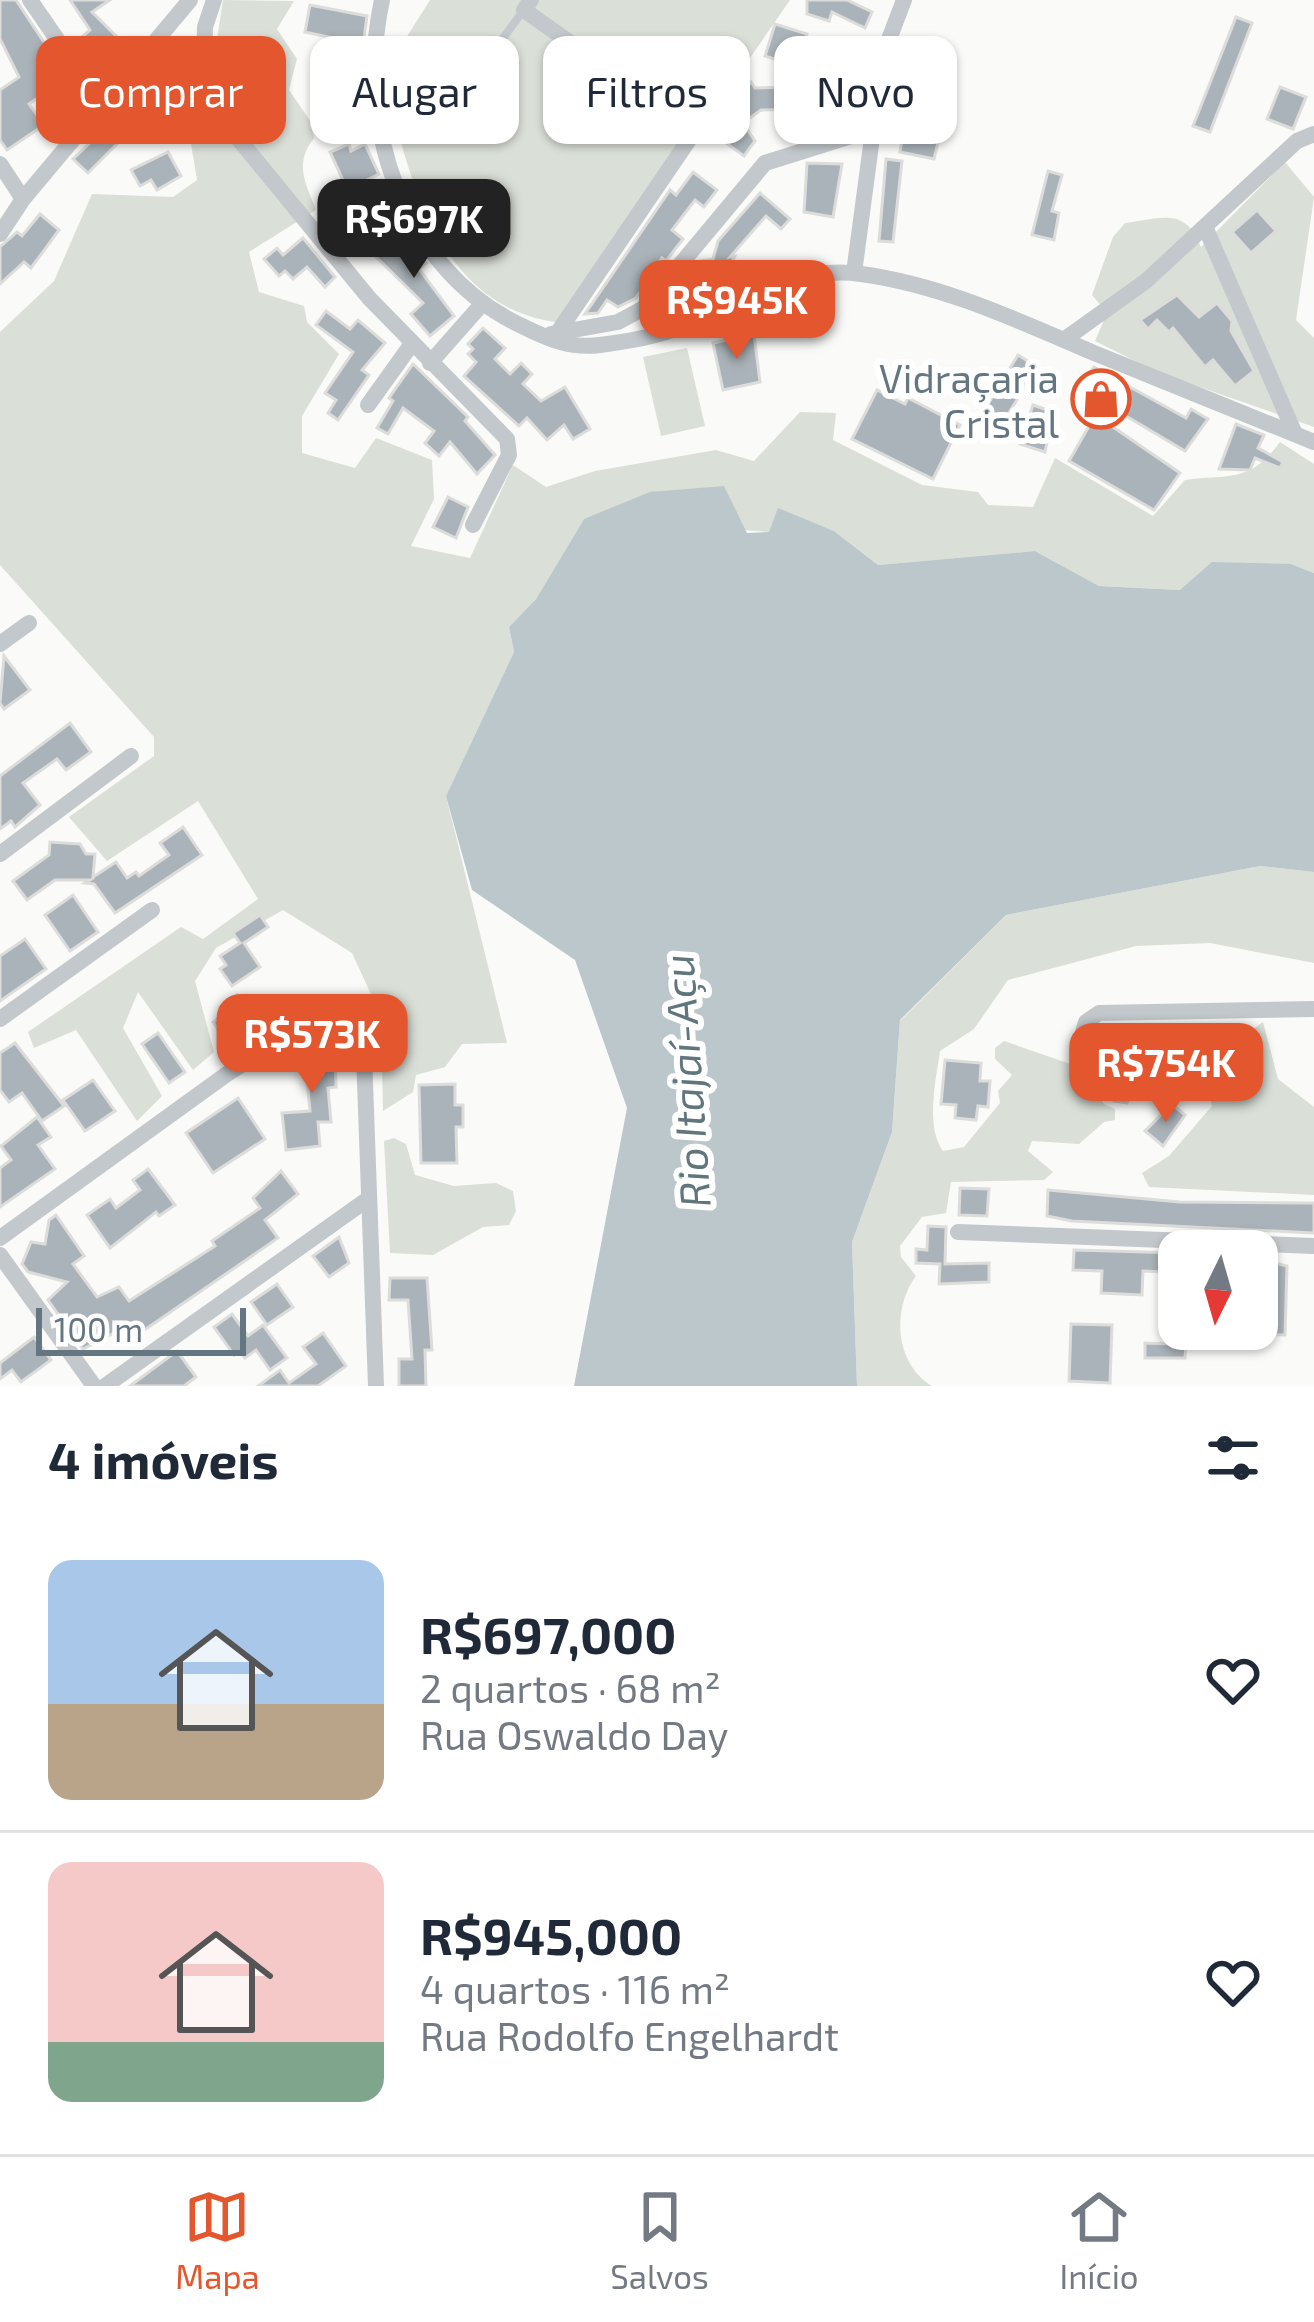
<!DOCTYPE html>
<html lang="pt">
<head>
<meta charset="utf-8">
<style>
	:root { --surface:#fff; --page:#f6f6f7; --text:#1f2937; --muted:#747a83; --line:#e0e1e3; --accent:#e4572e }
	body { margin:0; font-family:"Exo 2",sans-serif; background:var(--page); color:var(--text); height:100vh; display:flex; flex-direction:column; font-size:45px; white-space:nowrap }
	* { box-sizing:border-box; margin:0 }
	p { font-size:39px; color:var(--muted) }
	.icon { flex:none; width:66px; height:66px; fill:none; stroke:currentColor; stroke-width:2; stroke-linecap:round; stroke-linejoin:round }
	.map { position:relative; height:1386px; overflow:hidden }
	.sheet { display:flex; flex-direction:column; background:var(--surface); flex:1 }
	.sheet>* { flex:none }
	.banner { position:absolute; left:36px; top:36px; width:1242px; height:108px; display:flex; gap:24px }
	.needle { width:78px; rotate:185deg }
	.tools { position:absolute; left:1158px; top:1230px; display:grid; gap:24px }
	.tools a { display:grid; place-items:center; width:120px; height:120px; border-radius:24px; background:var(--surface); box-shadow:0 3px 9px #0004; font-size:60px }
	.scale { position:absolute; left:36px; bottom:30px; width:210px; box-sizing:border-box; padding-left:12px; border:6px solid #657683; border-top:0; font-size:33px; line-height:42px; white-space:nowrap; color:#657683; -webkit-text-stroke:9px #fff; paint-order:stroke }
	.price { position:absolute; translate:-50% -102px; padding:0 27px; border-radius:24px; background:var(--accent); color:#fff; font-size:39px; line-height:78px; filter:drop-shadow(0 3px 6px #0008) }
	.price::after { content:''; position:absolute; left:50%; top:72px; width:36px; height:27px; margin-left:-18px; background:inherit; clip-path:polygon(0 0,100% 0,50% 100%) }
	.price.on { background:#222; color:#fff }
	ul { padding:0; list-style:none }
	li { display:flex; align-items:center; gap:36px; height:300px; padding:0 48px }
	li+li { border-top:3px solid var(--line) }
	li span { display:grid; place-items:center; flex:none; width:336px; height:240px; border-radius:24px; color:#555 }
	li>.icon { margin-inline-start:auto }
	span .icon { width:144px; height:144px; fill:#fffc; stroke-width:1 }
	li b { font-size:51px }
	h2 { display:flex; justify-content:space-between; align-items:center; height:144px; padding:0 48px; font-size:51px }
	.chip { padding:0 42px; border-radius:24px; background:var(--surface); box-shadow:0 3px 9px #0004; font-size:42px; line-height:108px }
	.chip.on { background:var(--accent); color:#fff }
	.menu { display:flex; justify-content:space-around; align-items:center; height:168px; border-top:3px solid var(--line); background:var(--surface); font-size:33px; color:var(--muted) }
	.menu a { display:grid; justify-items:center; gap:6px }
	.menu .on { color:var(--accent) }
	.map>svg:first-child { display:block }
</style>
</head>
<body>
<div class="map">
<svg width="1314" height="1386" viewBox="0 0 1314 1386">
	<rect width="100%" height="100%" fill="#fafaf8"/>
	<!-- green -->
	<g fill="#dadfd7">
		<path d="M223 0 294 1 277 29 297 59 289 90 311 122 314 138C294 164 305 182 316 210L249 252 259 292 304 306 307 322 339 354 302 416V453L355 468 376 438 432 460 434 499 411 546 470 558 513 465 546 487 595 471 716 450 754 461 800 412 836 413 833 440 922 485 978 492 988 505 1033 507 1055 458 1153 516 1185 480C1232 474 1250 483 1280 442L1314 464V573L1291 564 1181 590 1099 586 1035 551 878 565 834 531 778 509 770 532 584 519 536 599 509 627 514 652 446 796 507 1043 462 1044 445 1067 416 1075 413 1092 383 1111 381 1016 352 953 283 910 216 948 195 981 214 1052 193 1070 138 992 123 1028 162 1096 137 1121 76 1030 34 1048 28 1032 181 927 203 939 258 899 198 801 107 861 69 817 154 756V737L0 565V332L54 281 92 194 173 197 197 180 189 132 212 72Z"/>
		<path d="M430 0H790L567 323C439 315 407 175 384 73Z"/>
		<path d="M1285 162 1314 197 1296 320 1314 338V427L1157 372 1095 341 1107 313 1092 295 1113 237 1125 223C1164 218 1185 207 1201 247Z"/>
		<polygon points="687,348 705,426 661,436 643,357"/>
		<path d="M1260 866 1314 872V963L1210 943 1136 946 1008 980 974 1029 940 1051C936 1079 925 1127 943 1151L964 1147 1000 1103 998 1091 1012 1075 995 1059V1048L1004 1041 1079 1067 1104 1104 1115 1109V1120L1104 1122 1079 1144 1032 1141 1028 1151 1053 1172 1044 1180 951 1182 946 1213 922 1217 900 1246 901 1257 916 1276C892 1308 894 1363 932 1386H857L852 1242 892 1132 900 1021 1006 915Z"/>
		<polygon points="1263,1022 1278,1079 1314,1107 1314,1195 1149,1187 1142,1173 1169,1156 1212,1106 1208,1088 1230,1071 1230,1046"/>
		<polygon points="394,1138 406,1144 415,1175 454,1186 496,1183 513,1191 516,1211 509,1225 483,1227 433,1255 390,1253 384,1141"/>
	</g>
	<!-- water -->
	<polygon fill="#bbc7cb" points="724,486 747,533 769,532 778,508 834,531 878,565 1035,551 1099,586 1180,590 1212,562 1291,564 1314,573 1314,872 1260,866 1006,915 900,1020 892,1132 852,1242 857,1386 574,1386 627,1108 575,960 472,890 446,796 514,652 509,627 536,599 584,519 650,492"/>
	<!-- building -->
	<g fill="#aab3b9" stroke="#dcdcda" stroke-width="3">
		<polygon points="0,0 16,0 51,53 43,59 60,83 29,104 44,125 7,150 0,140 0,90 19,77 0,39"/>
		<polygon points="70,0 110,0 92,12 121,41 100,58 82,37 90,30"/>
		<polygon points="807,0 847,0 872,12 865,28 832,12 829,21 807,14"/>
		<polygon points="310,5 367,16 361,61 350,64 360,95 345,100 336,74 331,75 328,63 339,61 333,38 305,32"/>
		<polygon points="1236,17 1252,23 1210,132 1193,126"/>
		<polygon points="775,24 807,34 797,67 807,67 808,109 761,110 743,123 755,141 744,156 723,141 734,126 717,111 751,82 755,88 788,87 787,63 765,56"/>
		<polygon points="829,77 856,80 853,114 826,111"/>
		<polygon points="162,81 176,107 152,120 138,94"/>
		<polygon points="1280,87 1306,97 1293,129 1267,119"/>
		<polygon points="909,95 924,99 918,125 941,130 934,159 900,152"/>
		<polygon points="111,123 123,138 88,173 73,159"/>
		<polygon points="349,144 351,151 365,144 379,174 359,184 379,209 356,227 344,212 354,204 330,152"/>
		<polygon points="168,152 181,176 157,190 151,180 140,186 131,170"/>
		<polygon points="886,159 902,161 893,242 879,241"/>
		<polygon points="807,163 842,164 833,217 804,212"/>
		<polygon points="1048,171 1062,175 1052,211 1059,213 1054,240 1032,235"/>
		<polygon points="693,172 717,190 704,207 695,200 672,230 683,239 666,261 662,258 636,298 618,307 607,300 598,313 585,314 670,190 676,195"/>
		<polygon points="760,193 790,219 781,229 766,216 730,257 735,256 727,273 702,261 713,259 718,241"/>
		<polygon points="1257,210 1276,231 1251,253 1232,232"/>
		<polygon points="40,214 59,230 31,268 24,262 0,284 0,247 17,232 22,236"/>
		<polygon points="397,229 426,263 419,269 454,316 430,336 411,314 423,303 371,252"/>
		<polygon points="303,238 335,277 325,287 307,267 293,279 285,271 279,276 264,259 277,248 283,255"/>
		<polygon points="1177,295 1199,317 1217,303 1232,321 1231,331 1254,371 1235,386 1213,360 1205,367 1173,328 1169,332 1157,320 1148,329 1140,320"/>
		<polygon points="326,311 350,329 358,320 385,343 362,370 369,375 338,420 328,413 336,400 325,393 353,352 316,325"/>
		<polygon points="483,328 505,348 495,359 510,374 521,363 532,374 523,384 541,401 565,387 590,429 573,439 564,425 547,440 527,418 519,426 464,376 476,362 468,354 473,349 468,344"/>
		<polygon points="754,334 760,382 723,390 713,343"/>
		<polygon points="1018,355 1037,367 996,434 977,422"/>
		<polygon points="413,364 468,417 465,421 495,455 477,474 450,442 439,456 425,443 434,431 403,408 388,434 377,428 393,401 389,398"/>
		<polygon points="1094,367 1186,418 1191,409 1208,419 1185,451 1121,413 1113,427 1180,473 1154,510 1069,461 1092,421 1079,414 1093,390 1083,384"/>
		<polygon points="877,390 905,404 908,398 960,425 933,479 852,439"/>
		<polygon points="1033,405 1053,412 1045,452 1020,444"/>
		<polygon points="1236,424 1264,435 1258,448 1283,462 1280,468 1255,458 1250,470 1219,469"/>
		<polygon points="448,497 468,507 456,538 433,527"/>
		<polygon points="4,656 30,690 4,709 0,703"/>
		<polygon points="70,723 91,752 66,770 57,759 23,783 40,805 15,827 11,821 0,829 0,776"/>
		<polygon points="183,827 202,855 115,913 94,884 85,883 90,880 55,880 27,900 13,881 49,855 50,842 80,844 86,854 95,854 93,877 116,862 127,878 136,872 139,876 169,855 160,843"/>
		<polygon points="73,895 98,932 70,951 45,915"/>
		<polygon points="260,915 268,927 244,943 260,967 232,986 220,969 226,965 220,956 240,943 233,933"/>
		<polygon points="25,939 46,969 0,1001 0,956"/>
		<polygon points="237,995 262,1030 248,1040 243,1033 235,1039 229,1030 222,1035 213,1022 225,1014 220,1007"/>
		<polygon points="158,1033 185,1072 169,1083 142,1044"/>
		<polygon points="312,1035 332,1039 328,1042 335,1047 336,1087 328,1088 331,1122 318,1122 320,1146 286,1150 282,1113 310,1111 307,1080 319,1079 318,1049 298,1064 289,1051"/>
		<polygon points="15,1043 64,1106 42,1121 22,1093 9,1102 0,1090 0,1053"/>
		<polygon points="945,1060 981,1063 980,1081 990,1081 988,1107 978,1106 976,1120 955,1118 956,1105 941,1104"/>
		<polygon points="1112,1066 1137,1070 1127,1103 1114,1101 1115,1089 1107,1087"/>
		<polygon points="93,1080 115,1111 85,1131 63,1100"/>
		<polygon points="455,1084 455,1105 463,1105 463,1127 456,1127 457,1163 421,1163 419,1085"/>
		<polygon points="238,1098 265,1139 213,1173 186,1133"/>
		<polygon points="1172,1104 1185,1115 1163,1146 1145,1131"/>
		<polygon points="37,1117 51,1137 38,1145 55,1169 0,1207 0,1168 11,1160 1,1146"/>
		<polygon points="148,1169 175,1205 159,1216 156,1212 110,1248 87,1215 110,1199 116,1208 140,1190 133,1180"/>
		<polygon points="281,1171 298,1194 265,1220 278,1238 127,1342 118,1331 83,1349 48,1300 67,1282 28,1272 22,1264 31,1242 45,1244 49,1220 56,1215 84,1256 73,1264 97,1297 119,1287 129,1301 215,1246 212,1241 260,1208 253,1198"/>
		<polygon points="960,1188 989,1189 987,1216 959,1215"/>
		<polygon points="1048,1190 1180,1202 1314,1203 1314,1233 1072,1221 1047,1216"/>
		<polygon points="928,1226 946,1227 945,1264 989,1263 989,1282 939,1284 940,1264 916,1263 916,1249 927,1250"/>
		<polygon points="339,1237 349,1263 329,1277 313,1256"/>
		<polygon points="1074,1250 1179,1253 1179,1298 1165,1297 1166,1272 1143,1271 1142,1295 1101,1293 1102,1271 1073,1270"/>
		<polygon points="1257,1259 1287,1266 1285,1335 1257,1334"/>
		<polygon points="390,1278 427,1278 432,1350 425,1350 426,1386 399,1386 399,1359 412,1359 408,1300 389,1300"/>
		<polygon points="277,1284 293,1307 267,1325 251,1302"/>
		<polygon points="232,1314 248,1336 263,1325 287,1358 270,1370 256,1350 245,1358 240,1352 234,1355 214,1327"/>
		<polygon points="1071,1324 1112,1325 1110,1383 1069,1381"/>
		<polygon points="1171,1332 1187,1333 1185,1358 1145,1358 1145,1343 1170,1344"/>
		<polygon points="323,1333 346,1366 318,1386 258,1386 280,1370 289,1383 316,1364 303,1347"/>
		<polygon points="34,1337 51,1360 21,1382 12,1370 0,1379 0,1363"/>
		<polygon points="177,1351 196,1377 184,1386 130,1386"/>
	</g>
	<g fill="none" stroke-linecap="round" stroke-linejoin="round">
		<!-- lane -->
		<polyline stroke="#c3c8cc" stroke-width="8" points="437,128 523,11"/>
		<!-- street -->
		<g stroke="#c3c8cc" stroke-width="16">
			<polyline points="30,0 103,106"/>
			<polyline points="214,0 205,27 204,60 227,125 369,298 507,439 509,455 473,525"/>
			<path d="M382 0C355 123 402 270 522 326 548 339 571 349 600 345 623 342 650 338 672 330 734 306 791 264 861 274 943 285 1019 321 1094 353 1167 383 1241 412 1314 442"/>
			<polyline points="531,0 524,10 695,131 558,332"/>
			<polyline points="0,164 23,199"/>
			<polyline points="1206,229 1295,434"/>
			<polyline points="0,234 23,199 190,0"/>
			<polyline points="854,273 883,55 904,0"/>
			<polyline points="551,334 618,322 644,308 765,163 873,129"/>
			<polyline points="1065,339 1146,281 1297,141 1314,134"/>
			<polyline points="430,363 482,304"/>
			<polyline points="368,405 411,345"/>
			<polyline points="0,644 29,623"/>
			<polyline points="0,854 131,756"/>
			<polyline points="0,1019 152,910"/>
			<polyline points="1100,1064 1081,1039 1086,1022 1099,1013 1314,1009"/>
			<polyline points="958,1232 1314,1246"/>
			<polyline points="0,1238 227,1074 338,1003 348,1005 363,1027 376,1386"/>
			<polyline points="0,1255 94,1386"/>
			<polyline points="105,1386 368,1199"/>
		</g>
	</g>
	<!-- icons -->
	<defs>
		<g id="shop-ring" transform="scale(3)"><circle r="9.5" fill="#fff" stroke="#e4572e" stroke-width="1.5"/><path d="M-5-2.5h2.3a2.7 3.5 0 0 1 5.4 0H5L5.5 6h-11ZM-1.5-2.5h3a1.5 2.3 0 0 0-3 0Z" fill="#e4572e"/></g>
	</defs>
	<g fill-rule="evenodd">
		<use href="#shop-ring" x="1101" y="399"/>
	</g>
	<g text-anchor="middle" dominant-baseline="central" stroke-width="12" stroke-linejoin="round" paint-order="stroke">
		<!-- poi labels -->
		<g font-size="39" fill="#657683" stroke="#fff" text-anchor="end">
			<text x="1059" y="377">Vidraçaria<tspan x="1059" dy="45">Cristal</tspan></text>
		</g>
		<!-- water labels -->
		<g font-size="42" font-style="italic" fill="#60757c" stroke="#fff">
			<text transform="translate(685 1081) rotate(-94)">Rio Itajaí-Açu</text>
		</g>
	</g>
</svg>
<div class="tools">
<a><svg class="needle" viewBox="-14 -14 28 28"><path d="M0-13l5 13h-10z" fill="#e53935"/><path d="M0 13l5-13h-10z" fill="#747a83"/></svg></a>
</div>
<div class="scale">100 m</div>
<b class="price on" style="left:414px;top:281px">R$697K</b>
<b class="price" style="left:737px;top:362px">R$945K</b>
<b class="price" style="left:312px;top:1096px">R$573K</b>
<b class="price" style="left:1166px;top:1125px">R$754K</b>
<div class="banner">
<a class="chip on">Comprar</a>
<a class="chip">Alugar</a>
<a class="chip">Filtros</a>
<a class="chip">Novo</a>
</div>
</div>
<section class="sheet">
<h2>4 imóveis<svg class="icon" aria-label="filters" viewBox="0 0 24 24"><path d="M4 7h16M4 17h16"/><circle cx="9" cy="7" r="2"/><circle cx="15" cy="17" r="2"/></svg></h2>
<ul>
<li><span style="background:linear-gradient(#a9c7e8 60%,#b9a48a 0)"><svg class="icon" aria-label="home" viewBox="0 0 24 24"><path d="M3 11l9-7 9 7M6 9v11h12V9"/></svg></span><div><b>R$697,000</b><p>2 quartos · 68 m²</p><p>Rua Oswaldo Day</p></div><svg class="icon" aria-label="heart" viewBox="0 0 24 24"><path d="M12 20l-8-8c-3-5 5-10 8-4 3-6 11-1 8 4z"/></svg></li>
<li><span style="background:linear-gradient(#f6c9c9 75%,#7fa58c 0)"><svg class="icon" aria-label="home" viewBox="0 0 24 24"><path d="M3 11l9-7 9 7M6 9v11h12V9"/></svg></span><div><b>R$945,000</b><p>4 quartos · 116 m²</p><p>Rua Rodolfo Engelhardt</p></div><svg class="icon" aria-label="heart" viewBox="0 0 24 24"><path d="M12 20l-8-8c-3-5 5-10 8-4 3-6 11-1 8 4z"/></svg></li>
</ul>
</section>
<nav class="menu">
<a class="on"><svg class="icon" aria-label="map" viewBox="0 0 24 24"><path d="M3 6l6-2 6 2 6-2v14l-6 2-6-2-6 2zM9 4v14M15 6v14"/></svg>Mapa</a>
<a><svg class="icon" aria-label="saved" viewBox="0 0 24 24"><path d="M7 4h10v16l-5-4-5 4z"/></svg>Salvos</a>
<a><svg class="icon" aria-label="home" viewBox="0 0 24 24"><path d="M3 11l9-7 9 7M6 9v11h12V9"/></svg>Início</a>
</nav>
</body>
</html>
